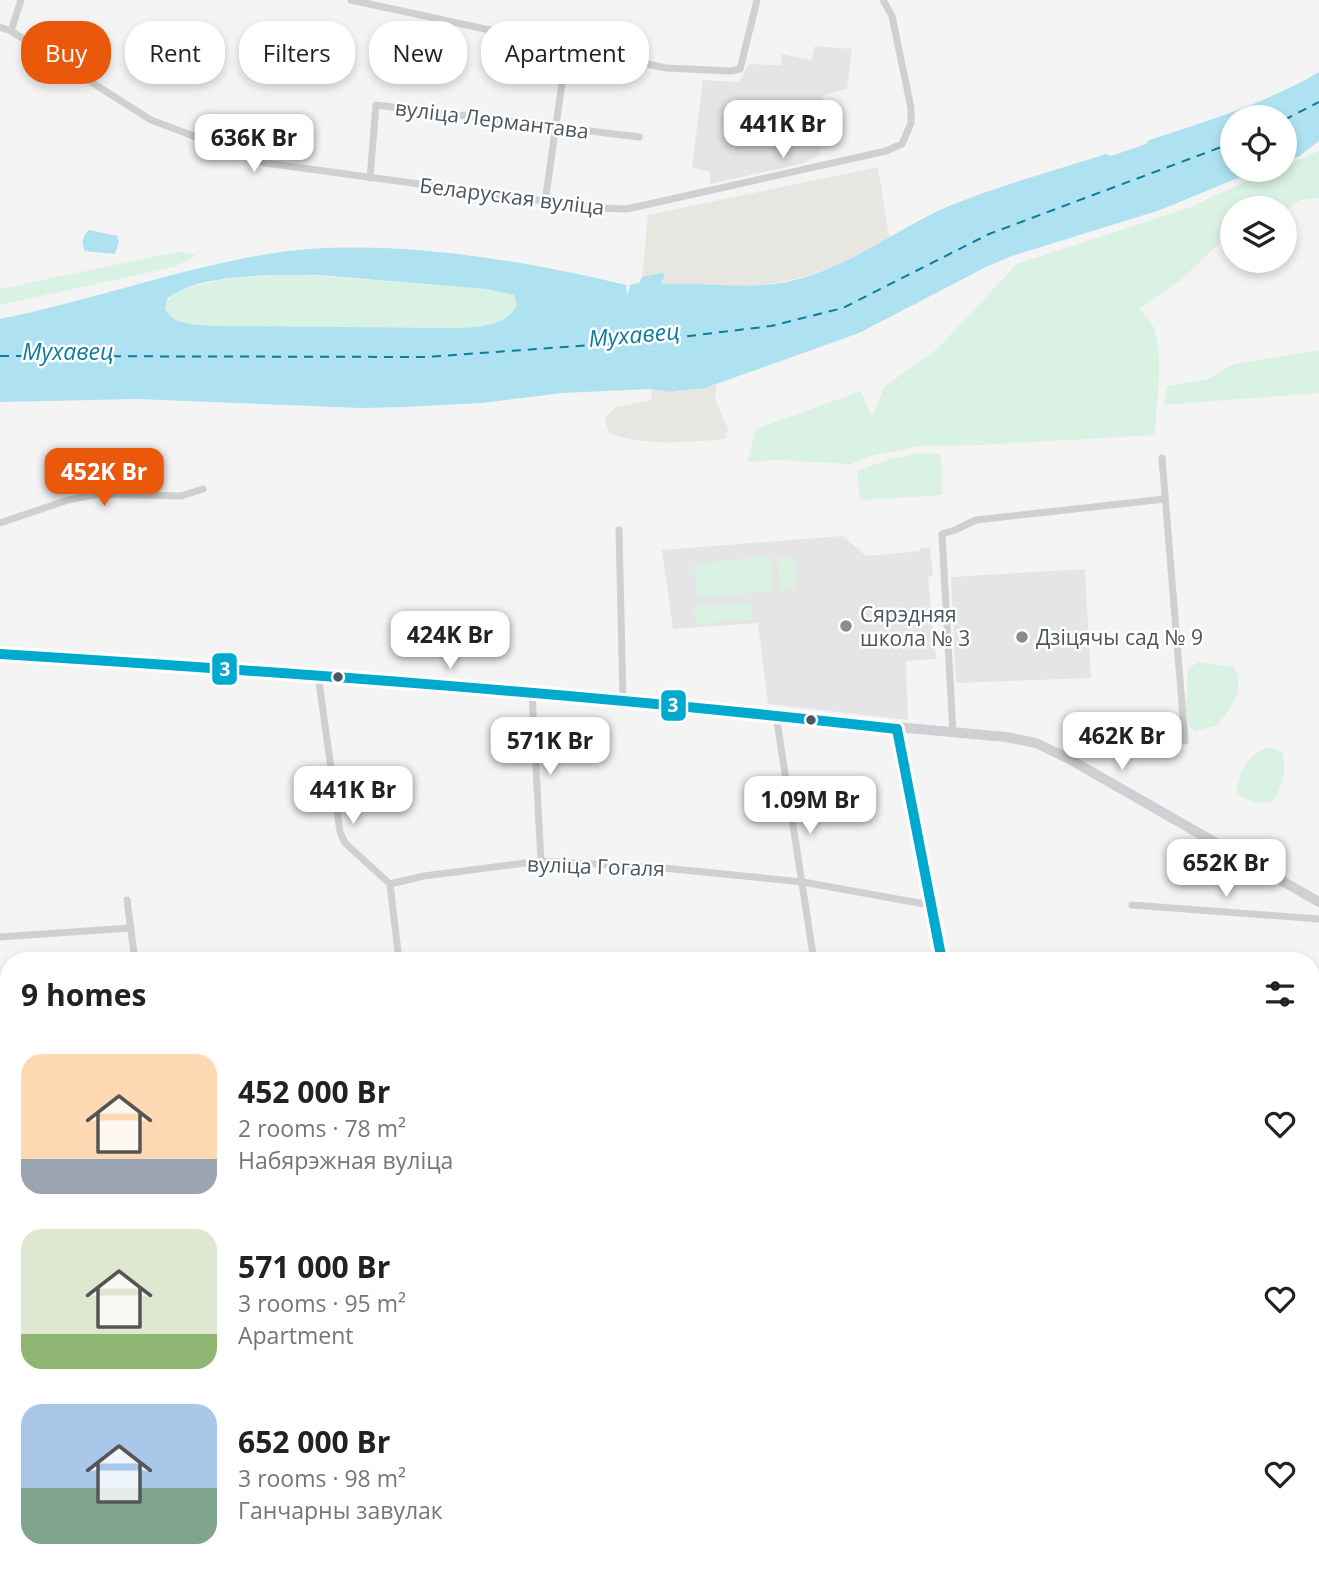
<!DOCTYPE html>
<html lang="en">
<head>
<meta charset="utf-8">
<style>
	:root { --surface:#fff; --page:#f2f2f2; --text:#222; --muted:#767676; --accent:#ea580c }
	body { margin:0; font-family:"Open Sans",sans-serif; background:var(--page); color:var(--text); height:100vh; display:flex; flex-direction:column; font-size:26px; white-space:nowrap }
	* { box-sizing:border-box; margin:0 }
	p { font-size:23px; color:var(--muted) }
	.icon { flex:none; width:38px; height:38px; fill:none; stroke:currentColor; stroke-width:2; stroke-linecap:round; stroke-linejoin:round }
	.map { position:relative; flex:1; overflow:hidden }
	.panel { position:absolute; left:0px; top:952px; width:1320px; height:625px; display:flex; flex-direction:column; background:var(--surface); border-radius:28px 28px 0 0; box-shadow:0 4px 10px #0003 }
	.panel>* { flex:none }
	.top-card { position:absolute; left:21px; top:21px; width:700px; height:63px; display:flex; gap:14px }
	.tools { position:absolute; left:1220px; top:105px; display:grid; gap:14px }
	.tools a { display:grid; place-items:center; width:77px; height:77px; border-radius:50%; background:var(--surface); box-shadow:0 4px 10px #0003; font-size:35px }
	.price { position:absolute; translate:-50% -60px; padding:0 16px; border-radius:14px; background:#fff; color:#222; font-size:23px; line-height:46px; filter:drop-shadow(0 2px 4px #0008) }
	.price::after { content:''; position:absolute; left:50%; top:42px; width:21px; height:16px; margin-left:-10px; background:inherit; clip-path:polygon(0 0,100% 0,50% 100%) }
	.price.active { background:var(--accent); color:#fff }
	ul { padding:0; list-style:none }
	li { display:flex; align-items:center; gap:21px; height:175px; padding:0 21px }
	li span { display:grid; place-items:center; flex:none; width:196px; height:140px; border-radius:21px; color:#555 }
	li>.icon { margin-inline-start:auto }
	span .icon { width:84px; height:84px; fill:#fffc; stroke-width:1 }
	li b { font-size:30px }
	h2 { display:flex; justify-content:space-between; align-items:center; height:84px; padding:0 21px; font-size:30px }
	.pill { padding:0 24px; border-radius:28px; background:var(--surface); box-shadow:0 4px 10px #0003; font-size:24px; line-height:63px }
	.pill.active { background:var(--accent); color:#fff }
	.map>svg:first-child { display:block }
</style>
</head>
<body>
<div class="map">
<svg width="1319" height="1576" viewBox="0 0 1319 1576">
	<rect width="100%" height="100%" fill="#f4f4f4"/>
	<!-- education -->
	<g fill="#e6e5e6">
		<polygon points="815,46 852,49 847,89 823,95 820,154 804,163 710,184 710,172 692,167 703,80 739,82 749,64 781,65 782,54 811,60"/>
		<polygon points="843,536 866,556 920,551 920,548 930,547 933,576 928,577 936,659 906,661 908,720 768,704 758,623 673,629 662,550"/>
		<polygon points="1085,569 1091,678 956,683 951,577"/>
	</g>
	<!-- green -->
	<g fill="#d9f2e3">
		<path d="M1319 151V198L1300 200 1285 210 1232 208V231L1182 279 1139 309C1144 315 1153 323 1155 331 1164 363 1156 402 1155 435L979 445 919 446 875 455 850 464 778 460 748 462 756 429 861 391 872 418 884 387 937 349 1017 264 1191 207 1270 170H1284L1285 166Z"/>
		<polygon points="177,252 197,255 174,267 0,305 0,289"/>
		<path d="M291 274 486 289 514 295 517 305C507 325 481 327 461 328L213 326C196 324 172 326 165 308L171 295C208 278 251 276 291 274Z"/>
		<polygon points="1319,350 1319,393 1163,405 1168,386 1207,379 1235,364"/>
		<polygon points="921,453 941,454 942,495 860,500 857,471 890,459"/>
		<polygon points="769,556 773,590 698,598 694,564"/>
		<polygon points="793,557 795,589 780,590 778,558"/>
		<polygon points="751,602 752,619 696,624 694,607"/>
		<polygon points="1198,662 1234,667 1238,677 1238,691 1234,701 1218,725 1195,731 1190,727 1186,710 1188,669"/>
		<path d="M1270 748 1282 752C1287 769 1282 787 1273 801 1260 806 1245 802 1236 791 1239 771 1249 751 1270 748Z"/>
	</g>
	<!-- sand -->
	<g fill="#e7e6e1">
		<path d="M878 167 889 237C838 268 795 285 735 287 711 288 687 283 664 284L661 282 665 277H642L648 215Z"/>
		<path d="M717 385 715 399 728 429 725 439C687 442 645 447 609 433L605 418 616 407 648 401 652 398 651 389 676 392Z"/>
	</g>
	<!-- water -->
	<g fill="#aee2f0" fill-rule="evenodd">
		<path d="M1319 72V141L1298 157 1285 158 1284 117H1232V170H1257L1160 210 1012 256 986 267 859 333 705 388 670 392 651 389 562 393 482 403 404 407 362 408 138 399 0 402V319C90 301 178 269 268 254 378 236 519 259 626 285L627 296 630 285 639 283 642 277 663 273 665 276 661 282 664 284C705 282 745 290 786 282 846 270 894 230 949 206 1000 185 1054 171 1106 154L1111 156 1146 144 1149 140C1205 122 1269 102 1319 72ZM265 275H318L486 289 514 295 517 305C507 325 481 327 461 328L213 326C196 324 172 326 165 308L168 298C193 279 235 278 265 275Z"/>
		<path d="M89 230 117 236 119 242 115 254 85 251C81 243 82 236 89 230Z"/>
	</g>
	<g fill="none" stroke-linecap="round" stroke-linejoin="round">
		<!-- ferry -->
		<g stroke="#0c7c9b" stroke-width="2" stroke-dasharray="9 7" stroke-linecap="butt">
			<polyline points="1284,120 1319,102"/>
			<polyline points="0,356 426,357 648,341 771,326 843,308 989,234 1232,143"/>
		</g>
		<!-- minor -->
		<g stroke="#ced0d2" stroke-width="7">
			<polyline points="351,0 666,68 731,71 740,69 757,0"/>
			<polyline points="0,27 11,31 151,120 265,163 596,208 627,209 886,151 902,144 911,123 911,108 892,16 883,0"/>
			<polyline points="11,31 21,0"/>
			<polyline points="370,178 376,105 639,137"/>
			<polyline points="545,202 567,48"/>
			<polyline points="0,523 68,500 98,494 181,496 203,489"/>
			<polyline points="619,530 623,702"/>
			<polyline points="318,675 340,832 345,843 390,884 399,961"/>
			<polyline points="532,693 541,861"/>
			<polyline points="776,715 814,961"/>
			<polyline points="897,729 942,961"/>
			<polyline points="953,733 942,534 955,530 976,520 1165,499"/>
			<path d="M1069 759C1076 750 1083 741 1095 737L1185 741 1162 458"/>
			<polyline points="390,884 424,876 541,861 663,868 803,882 930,905"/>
			<polyline points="127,900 135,961"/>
			<polyline points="1132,905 1319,919"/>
			<polyline points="0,937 130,928"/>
			<polyline points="1311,1083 1319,1082"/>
			<polyline points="0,1187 9,1183"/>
			<polyline points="0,1199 9,1209"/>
			<polyline points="1311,1320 1319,1322"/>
			<polyline points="1311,1500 1319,1498"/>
			<polyline points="0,1502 9,1502"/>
			<polyline points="608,1568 609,1576"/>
			<polyline points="730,1568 730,1576"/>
			<polyline points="859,1568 862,1576"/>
			<polyline points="479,1576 479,1568"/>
			<polyline points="937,1576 978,1568"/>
		</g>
		<!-- secondary -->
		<polyline stroke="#ced0d4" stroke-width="10" points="0,654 338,676 1006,737 1036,743 1069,759 1319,902"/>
		<!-- primary -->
		<g stroke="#caced1" stroke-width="10">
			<polyline points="1311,1255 1319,1252"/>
			<polyline points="0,1355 9,1355"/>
			<polyline points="367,1568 375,1576"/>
		</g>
		<!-- rail -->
		<polyline stroke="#c9cacc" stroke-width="2.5" points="0,1305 9,1307"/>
		<!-- bus-1 casing -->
		<g stroke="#fff" stroke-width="16">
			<g id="bus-1">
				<path d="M0 654C299 673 599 695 897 729"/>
				<polyline points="897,729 942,961"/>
			</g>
		</g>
		<!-- bus-1 -->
		<use href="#bus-1" stroke="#00a9ce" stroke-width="10"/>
	</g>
	<!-- markers -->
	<g fill="#868d94" stroke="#fff" stroke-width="2.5">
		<circle cx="846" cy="626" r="7"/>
		<circle cx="1022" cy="637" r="7"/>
	</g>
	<g fill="#4a5661" stroke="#fff" stroke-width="2.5">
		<circle cx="338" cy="677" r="6"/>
		<circle cx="811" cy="720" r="6"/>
	</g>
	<g text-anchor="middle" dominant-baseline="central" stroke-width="5" stroke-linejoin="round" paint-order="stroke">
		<!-- street labels -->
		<g font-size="21" fill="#4a5661" stroke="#fff">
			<text transform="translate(492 119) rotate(7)">вуліца Лермантава</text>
			<text transform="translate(512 196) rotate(7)">Беларуская вуліца</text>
			<text transform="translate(596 866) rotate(2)">вуліца Гогаля</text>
		</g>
		<!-- poi labels -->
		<g font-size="21" fill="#4a5661" stroke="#fff" text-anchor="start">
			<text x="860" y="614">Сярэдняя<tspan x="860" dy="24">школа № 3</tspan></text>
			<text x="1036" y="637">Дзіцячы сад № 9</text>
		</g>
		<!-- water labels -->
		<g font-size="23" font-style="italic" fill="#0c7c9b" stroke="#fff">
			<text transform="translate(634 334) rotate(-5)">Мухавец</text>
			<text x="68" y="351">Мухавец</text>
		</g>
	</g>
	<g stroke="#fff" stroke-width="2.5">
		<rect x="211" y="652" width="27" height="34" rx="7" fill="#00a9ce"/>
		<rect x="660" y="689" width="27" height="33" rx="7" fill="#00a9ce"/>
	</g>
	<g font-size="19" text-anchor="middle" font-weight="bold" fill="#fff">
		<text x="225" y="676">3</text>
		<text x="673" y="712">3</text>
	</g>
</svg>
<div class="tools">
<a><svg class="icon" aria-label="locate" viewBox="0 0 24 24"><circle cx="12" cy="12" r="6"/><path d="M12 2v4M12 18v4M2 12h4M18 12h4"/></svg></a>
<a><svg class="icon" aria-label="layers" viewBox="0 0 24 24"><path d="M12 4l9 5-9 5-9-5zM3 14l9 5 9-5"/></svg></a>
</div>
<b class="price" style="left:783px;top:160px">441K Br</b>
<b class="price" style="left:254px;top:174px">636K Br</b>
<b class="price active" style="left:104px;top:508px">452K Br</b>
<b class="price" style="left:450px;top:671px">424K Br</b>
<b class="price" style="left:1122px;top:772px">462K Br</b>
<b class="price" style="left:550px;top:777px">571K Br</b>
<b class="price" style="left:353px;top:826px">441K Br</b>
<b class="price" style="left:810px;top:836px">1.09M Br</b>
<b class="price" style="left:1226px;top:899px">652K Br</b>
<div class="top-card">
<a class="pill active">Buy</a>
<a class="pill">Rent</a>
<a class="pill">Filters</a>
<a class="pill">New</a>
<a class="pill">Apartment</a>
</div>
<section class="panel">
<h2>9 homes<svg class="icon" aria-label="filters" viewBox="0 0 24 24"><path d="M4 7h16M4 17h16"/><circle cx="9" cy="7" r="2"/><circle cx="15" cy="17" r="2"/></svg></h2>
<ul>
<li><span style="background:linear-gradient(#ffd9b3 75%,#9aa5b1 0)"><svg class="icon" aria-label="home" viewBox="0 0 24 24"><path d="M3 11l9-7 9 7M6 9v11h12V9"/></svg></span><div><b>452 000 Br</b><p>2 rooms · 78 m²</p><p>Набярэжная вуліца</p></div><svg class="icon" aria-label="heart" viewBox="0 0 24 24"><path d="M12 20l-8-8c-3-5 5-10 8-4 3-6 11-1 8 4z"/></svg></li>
<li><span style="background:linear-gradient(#dfe7d0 75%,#8fb573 0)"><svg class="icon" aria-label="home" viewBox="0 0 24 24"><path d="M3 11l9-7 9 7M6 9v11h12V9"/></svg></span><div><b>571 000 Br</b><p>3 rooms · 95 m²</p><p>Apartment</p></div><svg class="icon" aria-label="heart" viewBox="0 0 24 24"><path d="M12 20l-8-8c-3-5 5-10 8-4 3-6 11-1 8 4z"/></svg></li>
<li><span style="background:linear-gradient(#a9c7e8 60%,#7fa58c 0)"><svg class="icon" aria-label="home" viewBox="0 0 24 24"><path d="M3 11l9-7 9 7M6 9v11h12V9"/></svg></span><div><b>652 000 Br</b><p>3 rooms · 98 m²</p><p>Ганчарны завулак</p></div><svg class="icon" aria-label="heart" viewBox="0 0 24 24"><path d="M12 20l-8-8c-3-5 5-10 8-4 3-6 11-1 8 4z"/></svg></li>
</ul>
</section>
</div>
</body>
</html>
